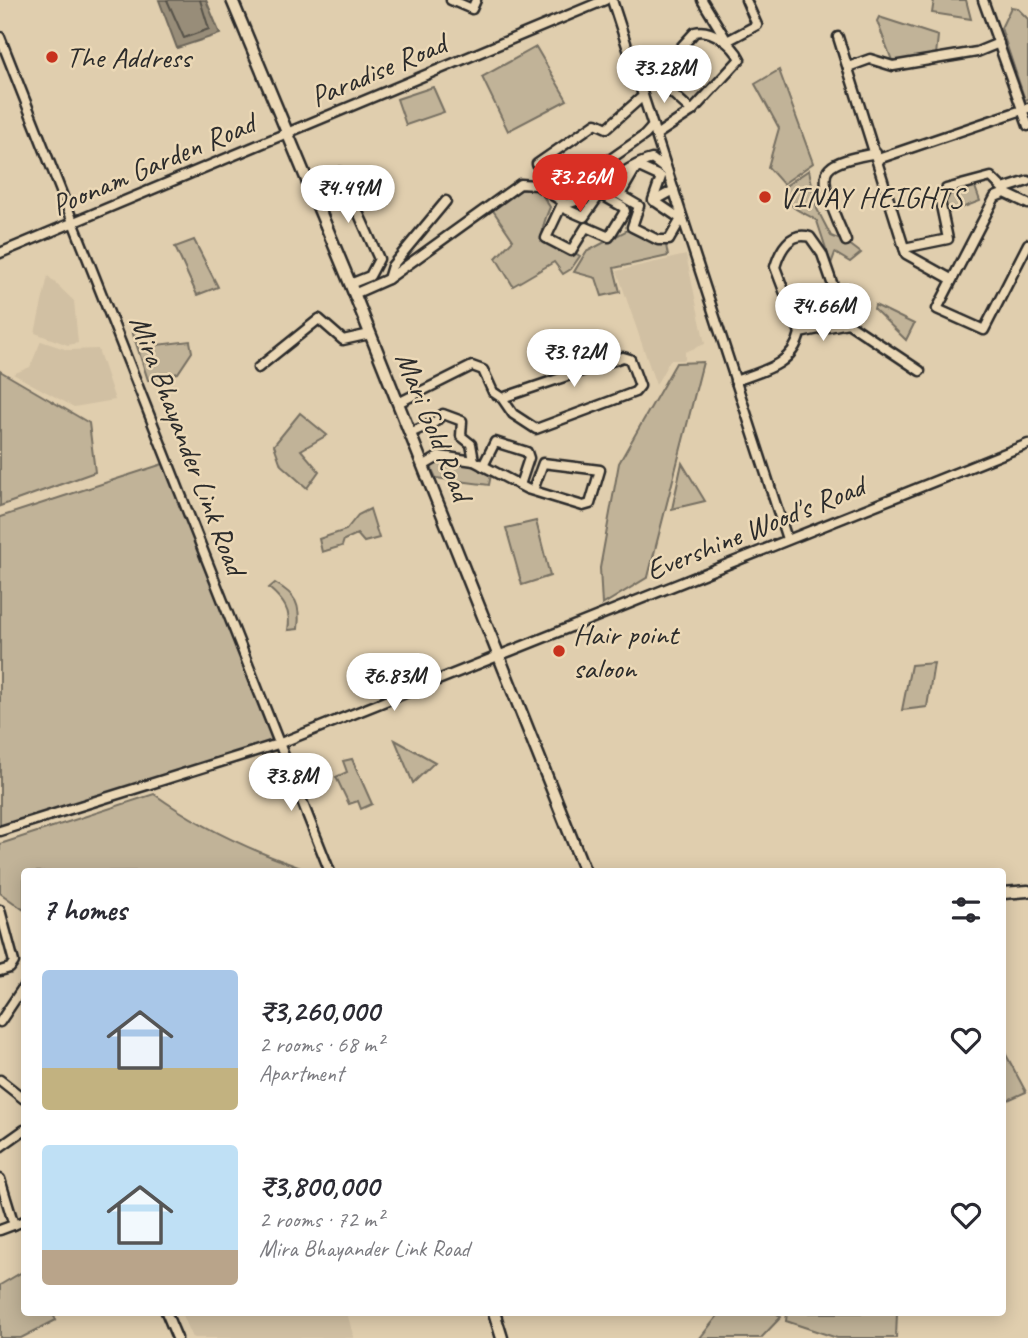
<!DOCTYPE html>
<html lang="en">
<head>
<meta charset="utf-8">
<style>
	:root { --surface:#fff; --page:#f2f2f3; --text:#2b2b33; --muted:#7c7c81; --accent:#d93025 }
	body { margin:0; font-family:Caveat,sans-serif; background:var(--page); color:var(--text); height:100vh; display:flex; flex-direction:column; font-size:26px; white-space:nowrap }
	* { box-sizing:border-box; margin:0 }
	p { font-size:23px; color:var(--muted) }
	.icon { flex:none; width:38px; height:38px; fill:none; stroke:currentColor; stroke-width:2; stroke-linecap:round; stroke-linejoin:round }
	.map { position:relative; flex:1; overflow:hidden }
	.details { position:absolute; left:21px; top:868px; width:985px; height:448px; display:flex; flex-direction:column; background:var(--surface); border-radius:7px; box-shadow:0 4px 18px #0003 }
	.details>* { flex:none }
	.price { position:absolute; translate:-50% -60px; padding:0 16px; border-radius:24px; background:#fff; color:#222; font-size:23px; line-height:46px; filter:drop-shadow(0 2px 4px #0008) }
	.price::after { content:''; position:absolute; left:50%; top:42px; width:21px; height:16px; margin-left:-10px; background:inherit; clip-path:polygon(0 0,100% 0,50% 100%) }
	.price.selected { background:var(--accent); color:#fff }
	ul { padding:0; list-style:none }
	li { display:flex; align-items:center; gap:21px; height:175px; padding:0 21px }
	li span { display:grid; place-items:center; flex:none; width:196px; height:140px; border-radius:7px; color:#555 }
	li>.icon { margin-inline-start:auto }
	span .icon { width:84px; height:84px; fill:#fffc; stroke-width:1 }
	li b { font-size:30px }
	h2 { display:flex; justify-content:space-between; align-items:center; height:84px; padding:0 21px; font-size:30px }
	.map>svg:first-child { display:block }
</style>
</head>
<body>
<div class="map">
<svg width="1028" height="1338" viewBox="0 0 1028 1338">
	<rect width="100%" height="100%" fill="#e0ceae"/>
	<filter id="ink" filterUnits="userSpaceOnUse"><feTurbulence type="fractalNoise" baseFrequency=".0143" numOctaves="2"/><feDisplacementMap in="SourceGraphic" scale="14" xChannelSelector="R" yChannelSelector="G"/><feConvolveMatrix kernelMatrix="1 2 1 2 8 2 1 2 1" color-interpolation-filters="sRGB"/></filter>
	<g filter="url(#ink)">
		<!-- built -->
		<g fill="#d1c0a3">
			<polygon points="686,255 705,344 685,352 685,360 670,360 656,385 617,271"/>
			<polygon points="48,276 74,301 78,343 68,345 35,333"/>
			<polygon points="41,341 68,350 98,349 115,400 74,407 13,374 30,367"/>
			<polygon points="182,1313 347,1313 354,1338 193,1338"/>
		</g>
		<!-- green -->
		<g fill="#c1b398" stroke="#766f62" stroke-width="2">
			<polygon points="934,0 966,0 971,19 932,13"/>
			<polygon points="1011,7 1017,8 1028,19 1028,99 1025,100 1001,28"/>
			<polygon points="879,17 938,36 936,55 893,63 877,21"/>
			<polygon points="536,47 567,100 508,131 482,77"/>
			<polygon points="779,70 813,163 783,184 768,167 779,128 755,84"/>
			<polygon points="433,87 444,112 406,125 397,99"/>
			<path d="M809 170 817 209 831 236 848 243 861 253 850 262 835 253 831 264 817 221C799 207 792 216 784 187Z"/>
			<polygon points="974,184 980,201 948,213 942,195"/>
			<path d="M517 190H539L550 207C530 254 553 237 580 256L571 269 563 274 554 262 513 286 496 258 513 240 492 209Z"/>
			<polygon points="635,226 638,232 666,245 668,256 614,268 620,292 602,296 596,278 574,272 586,252"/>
			<polygon points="194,240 218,287 197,295 175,247"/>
			<polygon points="875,305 914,324 906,340 874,309"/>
			<polygon points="148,327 157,345 190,341 192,352 178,373 148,380 132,331"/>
			<polygon points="703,362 648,577 602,605 600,568 619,463 676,363"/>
			<polygon points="0,371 89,423 95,472 0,506"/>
			<polygon points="300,413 327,435 301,450 319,471 307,488 281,465 274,445"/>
			<polygon points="439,458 456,465 479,464 480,471 491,475 489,485 436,478 431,467"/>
			<polygon points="169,462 278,744 0,830 0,517"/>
			<polygon points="682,463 705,501 672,509"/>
			<polygon points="370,509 379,538 364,542 357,534 344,540 342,546 322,552 319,539 346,530 358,515"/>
			<polygon points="536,521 550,576 522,585 506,528"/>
			<path d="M275 583C296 595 301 604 298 629L288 630C292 611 283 600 269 588Z"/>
			<polygon points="934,663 927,707 902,710 911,665"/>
			<polygon points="395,740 435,762 413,783"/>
			<polygon points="352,759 372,804 361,809 358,801 349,804 336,777 347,772 343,761"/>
			<path d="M154 794C200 827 247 849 301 868L302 871 24 872V910L0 893V844Z"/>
			<polygon points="1003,1049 1026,1092 1008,1100 1003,1090"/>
			<polygon points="24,1271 24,1312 52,1313 56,1320 21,1338 0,1338 0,1285"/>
			<polygon points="720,1313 776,1313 781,1317 761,1338 700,1338"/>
			<polygon points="787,1313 897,1313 896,1338 837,1338 786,1321"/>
		</g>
		<!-- water -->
		<polygon fill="#988d79" stroke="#6c665a" stroke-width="2" points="159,0 206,0 220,34 177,48"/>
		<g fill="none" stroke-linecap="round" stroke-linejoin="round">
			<!-- shore -->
			<polyline stroke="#57524a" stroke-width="2" points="167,0 184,38 209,29 200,0"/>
			<!-- minor casing -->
			<g stroke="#2b2b2b" stroke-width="13">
				<g id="minor">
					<polyline points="451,0 472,9 476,0"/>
					<polyline points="612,0 787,539"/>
					<polyline points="702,0 727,41 757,25 746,0"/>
					<polyline points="983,0 1028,126"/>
					<polyline points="0,37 330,872"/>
					<polyline points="838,37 906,254 951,279"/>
					<polyline points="848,67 870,59 893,66 977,52 999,43"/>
					<polyline points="654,77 692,111"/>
					<path d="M640 85 651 80 695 32C711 28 733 44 740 59L692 111 656 135"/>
					<path d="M643 96 607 128 596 123 537 164C541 177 548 191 562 193L645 135 653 126"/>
					<polyline points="878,159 1028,108"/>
					<polyline points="307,184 340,172 379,259 370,276 350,284"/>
					<polyline points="603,185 639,206 632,227 658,240 669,240 681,219 653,200 661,177 637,166 620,195"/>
					<polyline points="654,201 674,190"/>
					<polyline points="563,202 546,238 571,251 586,227 609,237 625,211 623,207 595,191"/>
					<polyline points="1028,204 1005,193 995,197 937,309 984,330 1028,244"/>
					<polyline points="561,207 584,217 598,197"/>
					<path d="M846 241C840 226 817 181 829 169 838 159 863 156 876 153"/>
					<polyline points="904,248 948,239 940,201 946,189 991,177 1003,189 1028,181"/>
					<polyline points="0,253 605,0"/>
					<polyline points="388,279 392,266 446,201"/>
					<path d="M354 294 388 279 520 184 537 185 566 204C599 197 620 167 652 159L666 170"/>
					<path d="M800 333 775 267C780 250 790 231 810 237L822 254 846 323"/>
					<polyline points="258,368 319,319 343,340 370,334"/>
					<path d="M735 381C763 371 793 365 800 333L848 323 920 371"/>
					<polyline points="398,403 472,366 483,370 493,392 502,398 623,357 630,359 640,386 635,392 536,429 513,414 502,398"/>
					<polyline points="410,433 435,422 443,414 462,421 461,436 471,444 474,461"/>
					<polyline points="423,466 440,456 474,461 527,489 583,506 590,504 600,470 543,463 533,490"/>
					<polyline points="483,466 495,442 527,452 529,458 520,485"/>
					<polyline points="0,831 278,744 1028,444"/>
					<polyline points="0,910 14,962 10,968 0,971"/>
					<polyline points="0,1022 24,986"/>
					<polyline points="0,1080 24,1099"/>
					<polyline points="0,1147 24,1130"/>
					<polyline points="0,1179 14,1225"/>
					<polyline points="0,1230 24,1221"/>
					<polyline points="166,1312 177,1338"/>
				</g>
			</g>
			<!-- tertiary casing -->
			<g stroke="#2b2b2b" stroke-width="15">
				<g id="tertiary">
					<polyline points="232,0 354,293 585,872"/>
					<polyline points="1003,893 1028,891"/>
					<polyline points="494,1312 502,1338"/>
				</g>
			</g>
			<!-- minor -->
			<use href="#minor" stroke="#ebd8b6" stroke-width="8"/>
			<!-- tertiary -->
			<use href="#tertiary" stroke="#ebd8b6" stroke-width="10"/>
		</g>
	</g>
	<!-- markers -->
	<g fill="#c8321e" stroke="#ebd8b6" stroke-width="2.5">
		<circle cx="52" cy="57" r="7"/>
		<circle cx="765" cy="197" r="7"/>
		<circle cx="559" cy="651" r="7"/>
	</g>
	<g text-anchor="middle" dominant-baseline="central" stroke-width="5" stroke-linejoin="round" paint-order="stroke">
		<!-- poi labels -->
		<g font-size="30" fill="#2b2b2b" stroke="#ebd8b6" text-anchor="start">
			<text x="66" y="57">The Address</text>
			<text x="779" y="197">VINAY HEIGHTS</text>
			<text x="573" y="634">Hair point<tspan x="573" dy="34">saloon</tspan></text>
		</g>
		<!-- street labels -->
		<g font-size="30" fill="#2b2b2b" stroke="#ebd8b6">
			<text transform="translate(378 70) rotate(-23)">Paradise Road</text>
			<text transform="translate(153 164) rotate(-23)">Poonam Garden Road</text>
			<text transform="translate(434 426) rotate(68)">Mari Gold Road</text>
			<text transform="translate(188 445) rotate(69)">Mira Bhayander Link Road</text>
			<text transform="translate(755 528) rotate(-22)">Evershine Wood's Road</text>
		</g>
	</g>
</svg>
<b class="price" style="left:664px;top:105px">₹3.28M</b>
<b class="price selected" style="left:580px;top:214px">₹3.26M</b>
<b class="price" style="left:348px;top:225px">₹4.49M</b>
<b class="price" style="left:823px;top:343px">₹4.66M</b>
<b class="price" style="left:574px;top:389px">₹3.92M</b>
<b class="price" style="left:394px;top:713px">₹6.83M</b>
<b class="price" style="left:291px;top:813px">₹3.8M</b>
<section class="details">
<h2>7 homes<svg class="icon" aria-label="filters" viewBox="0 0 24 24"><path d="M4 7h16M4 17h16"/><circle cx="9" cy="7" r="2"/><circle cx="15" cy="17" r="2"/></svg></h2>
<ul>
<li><span style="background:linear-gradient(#a9c7e8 70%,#c2b280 0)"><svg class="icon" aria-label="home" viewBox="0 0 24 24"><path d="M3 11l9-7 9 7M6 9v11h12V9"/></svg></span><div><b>₹3,260,000</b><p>2 rooms · 68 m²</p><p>Apartment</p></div><svg class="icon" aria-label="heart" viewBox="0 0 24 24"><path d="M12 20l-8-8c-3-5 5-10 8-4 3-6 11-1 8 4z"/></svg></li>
<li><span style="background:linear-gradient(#bfe0f5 75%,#b9a48a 0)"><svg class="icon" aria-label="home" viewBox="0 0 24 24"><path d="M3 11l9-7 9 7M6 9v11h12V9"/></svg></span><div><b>₹3,800,000</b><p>2 rooms · 72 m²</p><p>Mira Bhayander Link Road</p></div><svg class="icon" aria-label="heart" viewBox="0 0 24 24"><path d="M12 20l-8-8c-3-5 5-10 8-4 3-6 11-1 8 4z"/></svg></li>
</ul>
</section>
</div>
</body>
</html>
